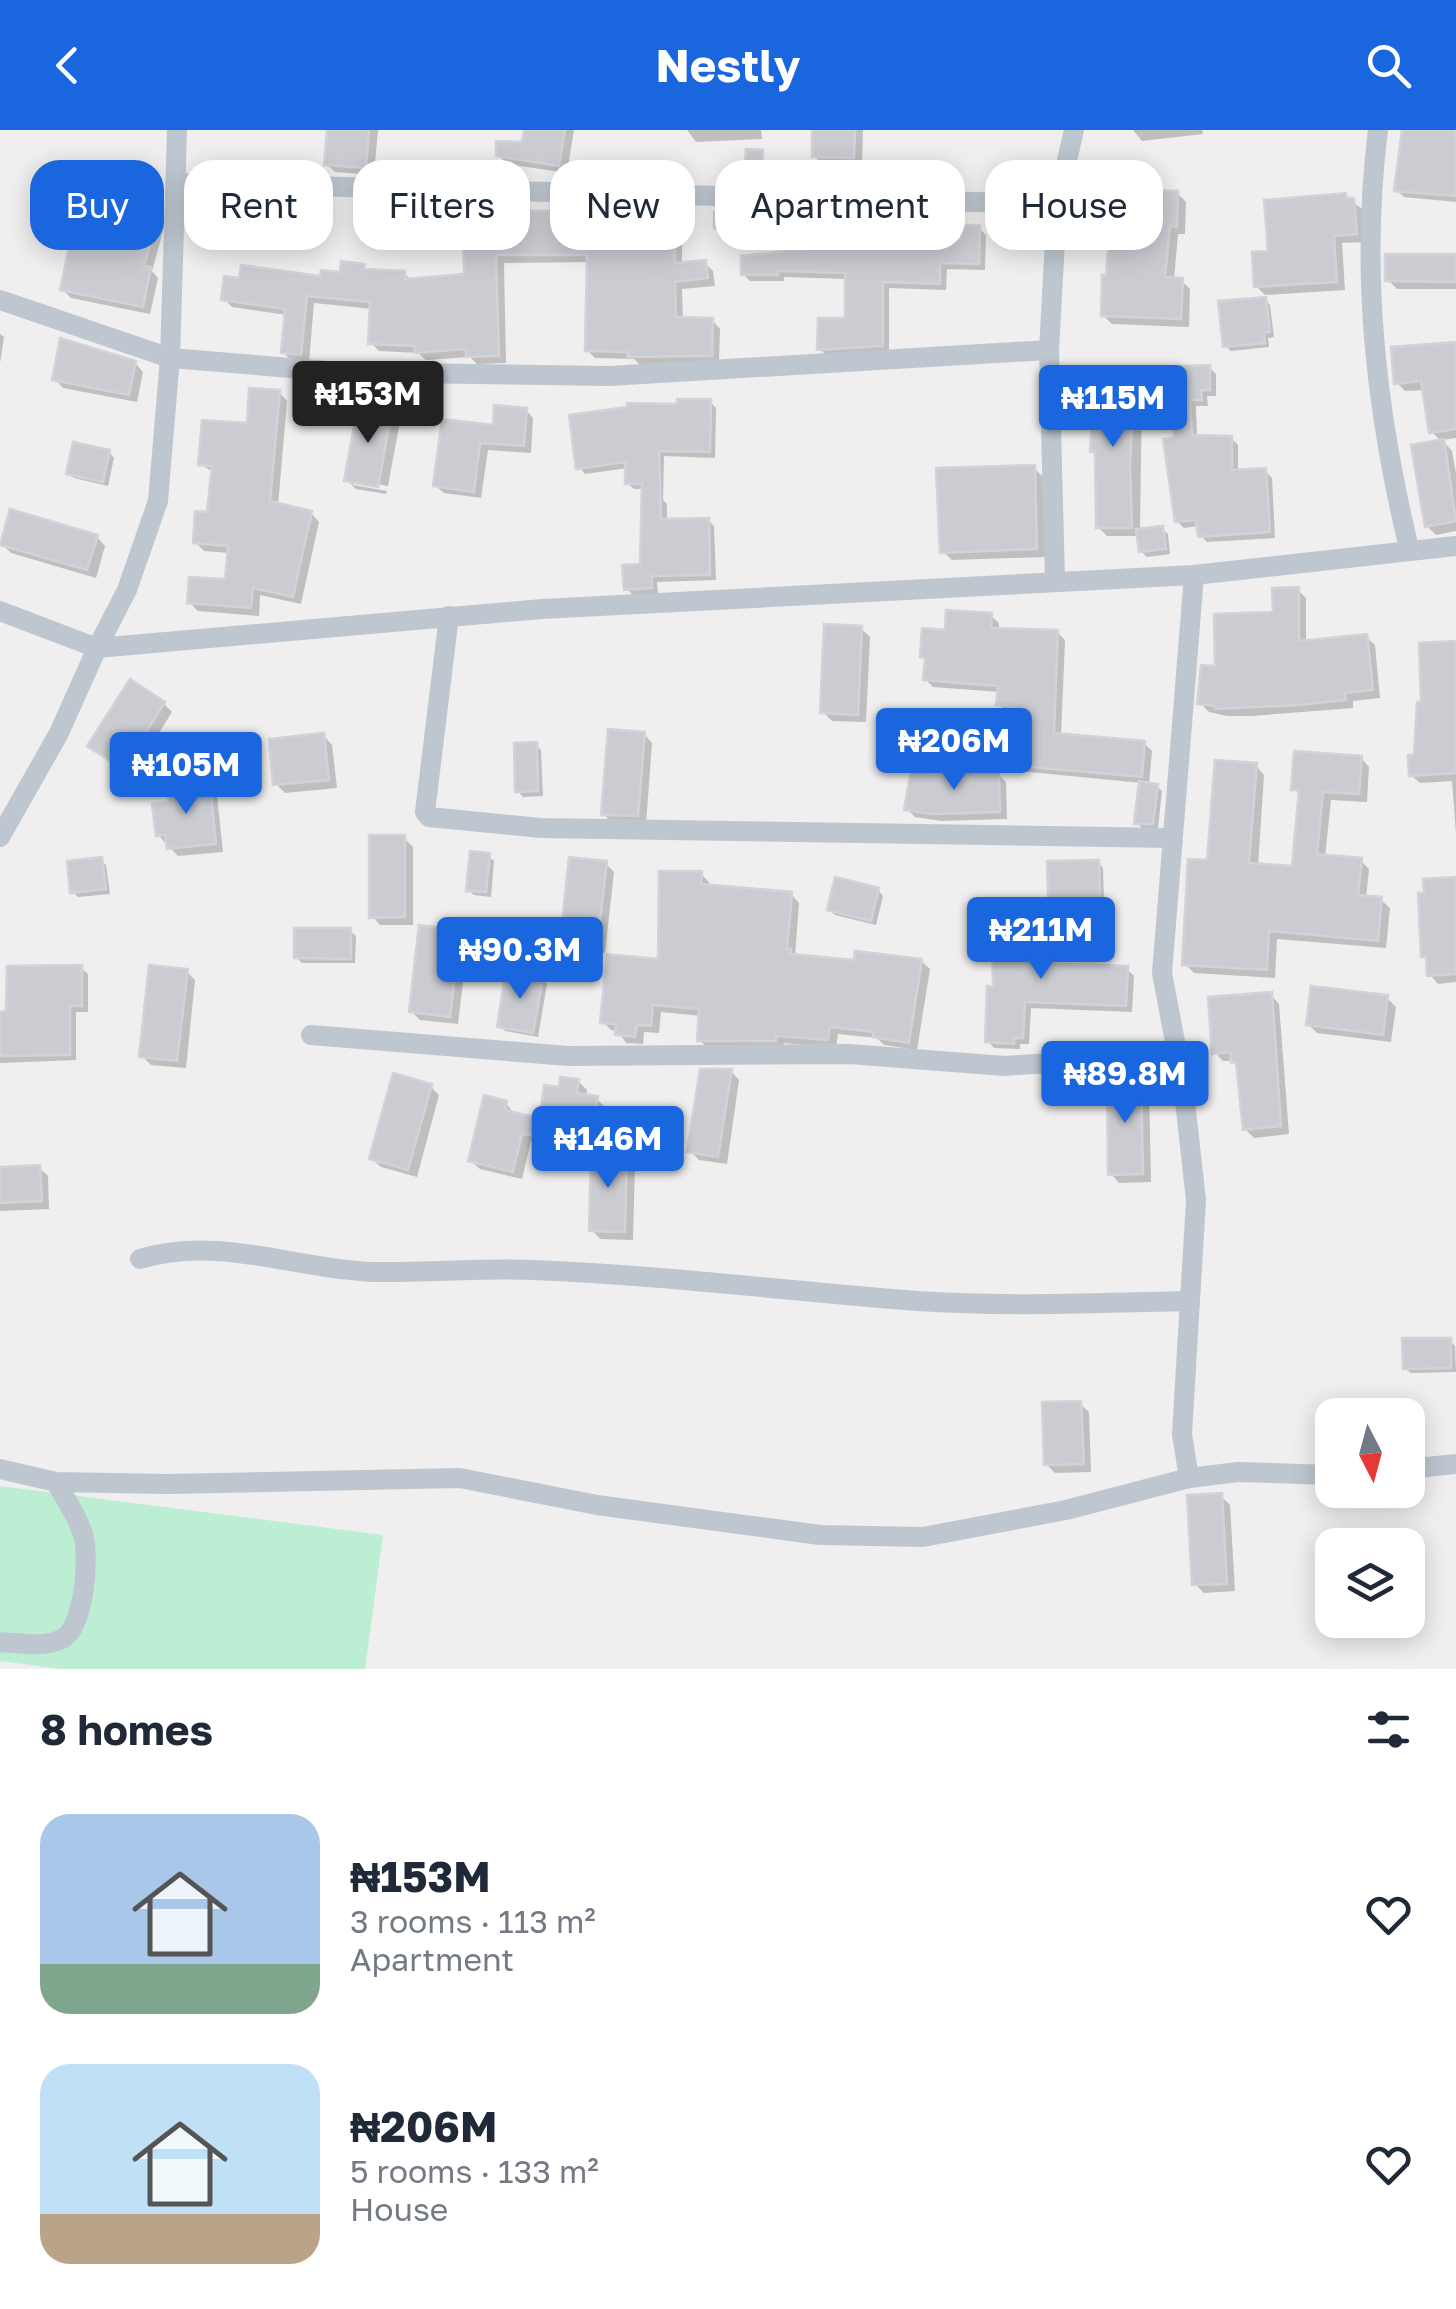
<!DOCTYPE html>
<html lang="en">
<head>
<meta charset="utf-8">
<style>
	:root { --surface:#fff; --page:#f2f2f3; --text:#1f2937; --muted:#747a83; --accent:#1966df }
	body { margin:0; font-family:"Golos Text",sans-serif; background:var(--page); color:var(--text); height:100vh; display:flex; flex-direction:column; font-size:38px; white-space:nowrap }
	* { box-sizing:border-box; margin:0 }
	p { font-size:32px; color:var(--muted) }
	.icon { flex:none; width:55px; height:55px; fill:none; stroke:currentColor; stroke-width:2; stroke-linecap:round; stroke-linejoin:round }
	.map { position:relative; height:1539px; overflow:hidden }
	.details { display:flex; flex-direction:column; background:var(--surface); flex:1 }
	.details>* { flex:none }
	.banner { position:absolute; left:30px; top:30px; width:1398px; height:90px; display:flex; gap:20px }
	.needle { width:65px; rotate:174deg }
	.buttons { position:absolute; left:1315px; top:1268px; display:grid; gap:20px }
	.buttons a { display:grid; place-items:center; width:110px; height:110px; border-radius:20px; background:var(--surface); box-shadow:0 5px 25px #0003; font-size:50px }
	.price { position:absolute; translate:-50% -85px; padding:0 22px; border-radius:10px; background:var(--accent); color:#fff; font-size:32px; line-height:65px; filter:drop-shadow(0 2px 5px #0008) }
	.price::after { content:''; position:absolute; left:50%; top:60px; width:30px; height:22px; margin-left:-15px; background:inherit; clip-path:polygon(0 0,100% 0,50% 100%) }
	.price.selected { background:#222; color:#fff }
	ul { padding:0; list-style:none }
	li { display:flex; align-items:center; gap:30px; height:250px; padding:0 40px }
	li span { display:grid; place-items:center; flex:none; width:280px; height:200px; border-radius:30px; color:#555 }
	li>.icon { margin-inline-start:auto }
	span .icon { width:120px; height:120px; fill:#fffc; stroke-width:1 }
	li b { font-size:42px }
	h2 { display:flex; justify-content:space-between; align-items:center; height:120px; padding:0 40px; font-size:42px }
	.chip { padding:0 35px; border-radius:30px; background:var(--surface); box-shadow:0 5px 25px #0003; font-size:35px; line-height:90px }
	.chip.selected { background:var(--accent); color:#fff }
	header { display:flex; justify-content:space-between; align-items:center; height:130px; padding:0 40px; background:var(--accent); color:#fff; font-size:45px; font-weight:700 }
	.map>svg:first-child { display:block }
</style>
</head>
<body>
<header><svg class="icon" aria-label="back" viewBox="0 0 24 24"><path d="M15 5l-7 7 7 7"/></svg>Nestly<svg class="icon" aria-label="search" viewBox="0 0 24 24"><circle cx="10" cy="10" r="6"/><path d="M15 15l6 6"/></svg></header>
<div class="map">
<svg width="1456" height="1539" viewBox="0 0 1456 1539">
	<rect width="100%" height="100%" fill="#f0eeee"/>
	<!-- green -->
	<polygon fill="#bbeed2" points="0,1356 383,1405 365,1539 61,1539 0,1531"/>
	<!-- shadow -->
	<g fill="#0003">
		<polygon points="329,0 378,0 374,45 335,42 326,34"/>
		<polygon points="527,0 574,0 567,43 507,34 498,25 524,14"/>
		<polygon points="687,0 761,0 762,9 696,12"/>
		<polygon points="815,0 863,0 862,35 823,35 814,26"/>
		<polygon points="1133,0 1202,0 1203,4 1142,11"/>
		<polygon points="1404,0 1456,0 1456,72 1404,67 1397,60"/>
		<polygon points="1177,63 1186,72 1185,104 1178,104 1174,150 1181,150 1190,159 1189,197 1112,194 1103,185 1108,148"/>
		<polygon points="1345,66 1362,79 1364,112 1342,113 1345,160 1265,165 1256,156 1271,123"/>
		<polygon points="498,77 505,83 618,83 624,89 674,89 682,97 682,135 705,133 713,141 715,156 682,159 683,190 712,190 720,199 719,233 639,234 634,229 595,228 587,220 589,132 504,133 506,233 477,234 470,227 426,230 418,223 379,221 371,213 372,179 314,173 309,232 292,231 283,222 287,185 232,177 224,169 342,144 363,136 369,142 404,143 412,151 467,147 466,116 444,118 435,110"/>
		<polygon points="158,83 166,91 152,141 158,148 150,184 71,168 63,160 74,107 57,103 49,95"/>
		<polygon points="778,86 787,94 787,108 725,106 716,97"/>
		<polygon points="979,98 986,105 985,140 947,139 946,160 889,158 889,222 827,226 820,219 847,190 847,149 784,147 784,151 750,151 743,144 884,110 963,113"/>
		<polygon points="1456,126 1456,159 1397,159 1388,150"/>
		<polygon points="1265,169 1270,175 1274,207 1268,208 1269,217 1231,221 1225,216"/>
		<polygon points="0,204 4,207 0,233"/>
		<polygon points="1456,214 1456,308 1442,310 1452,321 1456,343 1456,401 1436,405 1427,396 1442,312 1432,302 1425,260 1405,261 1397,253"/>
		<polygon points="135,233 143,242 137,272 63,258 55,249"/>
		<polygon points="1209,237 1216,244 1216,266 1207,266 1208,276 1196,276 1197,307 1231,308 1238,315 1238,342 1265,341 1272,348 1275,408 1207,412 1200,405 1199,396 1184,398 1177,391 1175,279 1167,279 1160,272"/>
		<polygon points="1133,250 1142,259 1140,401 1162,399 1168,404 1170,424 1147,427 1141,421 1139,406 1107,406 1098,397 1098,326 1093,321"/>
		<polygon points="279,262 287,271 278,376 311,383 319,392 301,474 260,465 259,486 198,481 189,472 228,452 230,423 204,421 195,412 209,384 214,343 201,334 249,296"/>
		<polygon points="710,272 716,278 715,328 664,326 663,370 667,374 667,391 708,390 714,396 716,450 657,452 658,464 633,465 627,459 642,436 644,359 634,359 627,353 628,338 585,344 579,337 679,277"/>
		<polygon points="526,280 533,288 531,323 488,320 481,368 444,363 436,356 495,298"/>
		<polygon points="391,283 400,291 388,356 353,350 353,355 387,361 386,364 356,359 347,350"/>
		<polygon points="109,322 114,328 108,356 74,348 69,343"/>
		<polygon points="1034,338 1043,347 1045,427 952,430 943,422"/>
		<polygon points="97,407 105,416 96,448 11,423 2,414"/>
		<polygon points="1298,460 1306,468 1306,512 1366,507 1375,515 1380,568 1353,571 1353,578 1252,586 1227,586 1209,582 1200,573 1218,539"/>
		<polygon points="991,486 999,493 999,500 1057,502 1065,510 1061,606 1144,613 1152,621 1149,655 1157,656 1162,661 1158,698 1142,698 1137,693 1142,653 1019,641 1012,634 1016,583 1007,582 999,574 1000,562 933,557 925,549 927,531 922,526 947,502"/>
		<polygon points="861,498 870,507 866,592 832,591 823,582"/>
		<polygon points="1456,514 1456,704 1452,651 1420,653 1411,645"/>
		<polygon points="164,574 172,582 133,645 90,616"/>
		<polygon points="644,604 652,613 646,694 612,693 603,684"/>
		<polygon points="324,606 332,615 337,658 285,663 276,654"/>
		<polygon points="536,615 541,620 543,666 523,667 518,661"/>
		<polygon points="1361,628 1369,637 1367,672 1331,670 1325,727 1360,730 1369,739 1366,768 1381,770 1390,778 1386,818 1277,809 1275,848 1194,843 1185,834 1209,733 1256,636 1264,645 1258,736 1294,739 1301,666 1294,659"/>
		<polygon points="998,644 1006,652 1007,689 942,691 915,687 907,679 932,647"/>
		<polygon points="209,657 217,666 223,722 178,726 158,705 171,674"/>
		<polygon points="404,708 413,717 413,795 380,795 372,786"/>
		<polygon points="488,726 494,731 491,767 474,765 468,760"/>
		<polygon points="101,730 106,735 110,764 78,767 72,762"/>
		<polygon points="1098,732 1103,738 1104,773 1056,774 1051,769"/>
		<polygon points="605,733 614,742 605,823 571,820 562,811"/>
		<polygon points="701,744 709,752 709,758 791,764 799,773 795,827 856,833 921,831 930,839 917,920 884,915 877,908 838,904 836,918 784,913 783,918 708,919 700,910 702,886 661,882 659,903 644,902 643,914 626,913 618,901 611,900 603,892 660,832"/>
		<polygon points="1456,750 1456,852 1438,854 1430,845 1428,831 1424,826"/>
		<polygon points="878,760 883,766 876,795 835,785 830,780"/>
		<polygon points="1037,796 1044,803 1044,836 1127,839 1134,846 1132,882 1031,878 1029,914 1020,914 1020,919 994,918 988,911"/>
		<polygon points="350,801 356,806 355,833 302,833 296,827"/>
		<polygon points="459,803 468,811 458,894 420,890 411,881"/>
		<polygon points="81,838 88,844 88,882 76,882 76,930 0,933 0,884 9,884"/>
		<polygon points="186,841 195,850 186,938 151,935 142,926"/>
		<polygon points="541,849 547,854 538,907 505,901 500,896"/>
		<polygon points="1271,865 1279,874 1289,1004 1254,1008 1245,999 1239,937 1233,931 1223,931 1214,922"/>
		<polygon points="1387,868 1396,877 1391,912 1317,903 1308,894"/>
		<polygon points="731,941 739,950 727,1034 699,1030 690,1021"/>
		<polygon points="1140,949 1149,958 1151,1052 1119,1053 1111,1044"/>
		<polygon points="578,951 587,960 586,967 596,968 605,977 599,1023 626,1023 635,1032 633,1110 600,1109 592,1100 594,1019 531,1011 522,1049 480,1039 471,1031 506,973 514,984 542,991 561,960"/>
		<polygon points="430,956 439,965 417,1047 381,1037 372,1029"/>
		<polygon points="39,1038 48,1046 49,1079 0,1081 0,1040"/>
		<polygon points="1450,1210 1455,1216 1456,1242 1411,1243 1405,1238"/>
		<polygon points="1080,1274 1089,1282 1091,1342 1055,1343 1046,1334"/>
		<polygon points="1221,1366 1230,1375 1235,1461 1204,1463 1195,1454"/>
	</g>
	<!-- building -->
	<g fill="#caccd2" stroke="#d2d3d9" stroke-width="2.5">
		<polygon points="327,0 369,0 366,38 324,35"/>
		<polygon points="524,0 565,0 559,36 496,26 496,11 522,12"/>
		<polygon points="812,0 855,0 854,28 812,27"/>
		<polygon points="1402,0 1456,0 1456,66 1394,61"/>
		<polygon points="746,19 763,20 761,50 744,49"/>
		<polygon points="58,52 160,81 144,136 151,137 143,177 60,160 72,102 46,96"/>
		<polygon points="1110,59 1178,61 1177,97 1170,96 1165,147 1183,148 1181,189 1101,186 1102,145 1106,145 1110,95"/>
		<polygon points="1346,63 1346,68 1354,68 1357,104 1334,106 1337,152 1254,157 1252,122 1268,121 1264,70"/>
		<polygon points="430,73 499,74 500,81 619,80 619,87 675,86 675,133 706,130 708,148 675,152 676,187 713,188 712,226 628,227 628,222 585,221 587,125 496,125 499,226 466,227 466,219 415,223 414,216 368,214 370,172 307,166 301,225 281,223 285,179 221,170 224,146 239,148 241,135 320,146 321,140 340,142 341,131 365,134 364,139 405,141 405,149 464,144 463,108 433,111"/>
		<polygon points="714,82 779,83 779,100 714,98"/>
		<polygon points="961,95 980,95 979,134 940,133 940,154 883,152 883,216 817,220 818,188 845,188 845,143 778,141 778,145 741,145 741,126 818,118 818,110 882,105 882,108 961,110"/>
		<polygon points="1385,124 1456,124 1456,152 1385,151"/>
		<polygon points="1266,167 1270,202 1264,203 1265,213 1223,217 1218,171"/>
		<polygon points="60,208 136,231 129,265 52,250"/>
		<polygon points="1456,212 1456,299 1429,303 1421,251 1394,254 1391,217"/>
		<polygon points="1210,235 1210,260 1201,260 1202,270 1190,270 1192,305 1232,306 1232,340 1266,338 1270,402 1198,407 1196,390 1175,392 1163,309 1174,307 1173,273 1158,273 1154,249 1160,249 1160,237"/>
		<polygon points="1095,246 1134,248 1130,336 1132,398 1096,398 1095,322 1090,322"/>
		<polygon points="249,258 280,260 270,371 312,381 293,467 253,458 251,478 187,473 189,447 225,449 228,416 193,413 195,381 207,382 212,336 198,335 202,290 247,293"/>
		<polygon points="677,269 711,269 710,322 659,321 661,389 709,388 710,445 652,446 652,458 624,460 622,435 640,434 642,354 625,354 625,332 576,339 569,285 627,277 627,273 677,274"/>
		<polygon points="358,274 392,280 378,357 344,351"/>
		<polygon points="494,275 527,278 524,316 480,313 474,362 433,356 442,289 493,295"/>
		<polygon points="1444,309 1456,391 1425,397 1411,315"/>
		<polygon points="73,312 110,320 103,352 66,344"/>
		<polygon points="1035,335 1037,419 940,423 936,338"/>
		<polygon points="10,379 98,405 87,440 0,415"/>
		<polygon points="1163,396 1166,419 1139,422 1136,399"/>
		<polygon points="1299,457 1299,511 1367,504 1373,560 1345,563 1346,570 1299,575 1216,579 1216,576 1197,574 1201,535 1215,536 1214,484 1273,482 1272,458"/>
		<polygon points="946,480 992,483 991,498 1058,500 1054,603 1145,611 1142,647 1009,635 1014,577 996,575 998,556 923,550 925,528 920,527 922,498 945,500"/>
		<polygon points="824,494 862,496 858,585 820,583"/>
		<polygon points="1456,511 1456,643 1409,646 1408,625 1414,625 1417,572 1421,572 1419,513"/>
		<polygon points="130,549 165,572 123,639 87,616"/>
		<polygon points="608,599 645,602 638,686 601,685"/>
		<polygon points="324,603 329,650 273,655 269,609"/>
		<polygon points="537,612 538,661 515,662 514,613"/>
		<polygon points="1294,621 1362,626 1359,664 1323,662 1317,724 1362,728 1358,765 1382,767 1378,811 1269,801 1267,840 1182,835 1188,729 1207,730 1215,630 1257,633 1249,733 1292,736 1299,660 1291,660"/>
		<polygon points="911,640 932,644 999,641 1000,682 932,684 904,680"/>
		<polygon points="1139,651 1158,654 1153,694 1134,694"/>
		<polygon points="210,654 216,714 167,719 165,705 156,706 152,674 169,672 167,659"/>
		<polygon points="369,705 405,705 405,787 369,788"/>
		<polygon points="470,721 490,723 486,762 466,761"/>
		<polygon points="102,727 106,759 70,763 67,731"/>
		<polygon points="569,727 607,731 597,816 560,812"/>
		<polygon points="1099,730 1100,769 1048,770 1047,731"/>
		<polygon points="659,741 702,741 701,754 792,762 787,819 791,819 791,824 854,830 855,821 922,829 909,913 873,907 874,902 830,897 828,910 776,906 776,911 697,911 699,879 653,875 651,896 637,895 635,907 615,905 616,894 600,893 607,824 658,829"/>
		<polygon points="835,747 879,758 871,791 827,780"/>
		<polygon points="1456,747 1456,844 1427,846 1426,827 1421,827 1418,763 1424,763 1423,749"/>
		<polygon points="992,794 1038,794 1038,833 1128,836 1126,876 1025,872 1023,908 1014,908 1014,914 985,912 987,856 993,857"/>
		<polygon points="419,795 460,800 450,887 409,882"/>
		<polygon points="294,798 351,798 351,829 294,828"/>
		<polygon points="82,835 82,876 70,876 70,925 0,926 0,882 6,881 7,836"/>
		<polygon points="149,835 188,839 177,931 139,927"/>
		<polygon points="506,841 543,847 533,903 497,897"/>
		<polygon points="1311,856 1388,865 1383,905 1306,895"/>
		<polygon points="1272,862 1281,996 1243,1000 1236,932 1231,933 1230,922 1212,924 1208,867"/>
		<polygon points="700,939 732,939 718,1027 687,1022"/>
		<polygon points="393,943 432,954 408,1040 369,1029"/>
		<polygon points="1141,946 1143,1044 1108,1045 1107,947"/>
		<polygon points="560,947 579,949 577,963 598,966 592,1012 522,1004 513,1042 468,1031 484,965 507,971 505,980 540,988 544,955 559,957"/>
		<polygon points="591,1020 627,1021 625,1102 589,1101"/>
		<polygon points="40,1035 42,1071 0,1073 0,1037"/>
		<polygon points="1402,1208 1451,1208 1451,1238 1403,1239"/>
		<polygon points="1081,1271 1084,1334 1044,1335 1042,1272"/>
		<polygon points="1222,1363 1227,1454 1192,1455 1187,1365"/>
	</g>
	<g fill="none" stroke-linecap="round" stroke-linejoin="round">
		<!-- minor -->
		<g stroke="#bec7d0" stroke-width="20">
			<path d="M1378 0C1360 142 1376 281 1409 418"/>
			<polyline points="177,53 1057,74"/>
			<polyline points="0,170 170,228 340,242 609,246 1049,220"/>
			<polyline points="1194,445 1162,843 1183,954 1196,1070 1182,1304 1189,1348 1238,1342 1332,1345"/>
			<polyline points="1055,452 1049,220 1057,74 1074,0"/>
			<polyline points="0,481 97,518 542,479 1194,445 1456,416"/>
			<polyline points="449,486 425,682 429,687 541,698 1170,708"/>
			<polyline points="0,707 59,603 97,518 127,460 158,371 170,228 177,0"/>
			<polyline points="311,905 568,926 849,924 1004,936 1177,924"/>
			<path d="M140 1129C219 1105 294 1139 373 1142 426 1143 479 1138 532 1140 661 1145 789 1161 917 1171 1008 1177 1099 1173 1190 1171"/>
			<polyline points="0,1339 56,1352 167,1354 460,1348 597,1375 820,1405 923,1407 1066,1380 1189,1348"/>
			<polyline points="1408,1339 1456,1334"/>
			<path d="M0 1512C20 1513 43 1518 62 1509 84 1498 89 1430 84 1408 79 1388 65 1369 56 1352"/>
		</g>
	</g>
</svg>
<div class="buttons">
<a><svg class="needle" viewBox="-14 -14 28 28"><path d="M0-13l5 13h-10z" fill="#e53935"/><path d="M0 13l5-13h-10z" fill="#747a83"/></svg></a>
<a><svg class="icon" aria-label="layers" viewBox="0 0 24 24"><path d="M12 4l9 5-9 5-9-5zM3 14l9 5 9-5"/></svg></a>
</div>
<b class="price selected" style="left:368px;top:316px">₦153M</b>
<b class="price" style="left:1113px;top:320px">₦115M</b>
<b class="price" style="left:954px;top:663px">₦206M</b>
<b class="price" style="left:186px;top:687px">₦105M</b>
<b class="price" style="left:1041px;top:852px">₦211M</b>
<b class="price" style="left:520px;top:872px">₦90.3M</b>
<b class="price" style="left:1125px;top:996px">₦89.8M</b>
<b class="price" style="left:608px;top:1061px">₦146M</b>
<div class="banner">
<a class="chip selected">Buy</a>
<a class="chip">Rent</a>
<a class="chip">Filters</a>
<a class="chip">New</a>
<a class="chip">Apartment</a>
<a class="chip">House</a>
</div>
</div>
<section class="details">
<h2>8 homes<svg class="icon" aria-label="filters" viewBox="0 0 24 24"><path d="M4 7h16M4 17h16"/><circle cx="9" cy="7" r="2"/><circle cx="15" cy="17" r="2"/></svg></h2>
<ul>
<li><span style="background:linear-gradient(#a9c7e8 75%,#7fa58c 0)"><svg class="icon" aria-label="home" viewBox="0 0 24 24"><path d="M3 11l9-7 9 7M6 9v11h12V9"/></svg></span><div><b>₦153M</b><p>3 rooms · 113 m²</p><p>Apartment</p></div><svg class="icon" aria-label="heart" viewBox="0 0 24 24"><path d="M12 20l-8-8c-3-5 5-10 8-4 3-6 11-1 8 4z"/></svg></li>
<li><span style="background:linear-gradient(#bfe0f5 75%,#b9a48a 0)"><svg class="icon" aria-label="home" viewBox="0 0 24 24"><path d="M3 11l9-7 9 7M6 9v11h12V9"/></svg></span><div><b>₦206M</b><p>5 rooms · 133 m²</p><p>House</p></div><svg class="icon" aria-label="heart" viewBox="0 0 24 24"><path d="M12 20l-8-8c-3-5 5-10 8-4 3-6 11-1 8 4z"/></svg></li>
</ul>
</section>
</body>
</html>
